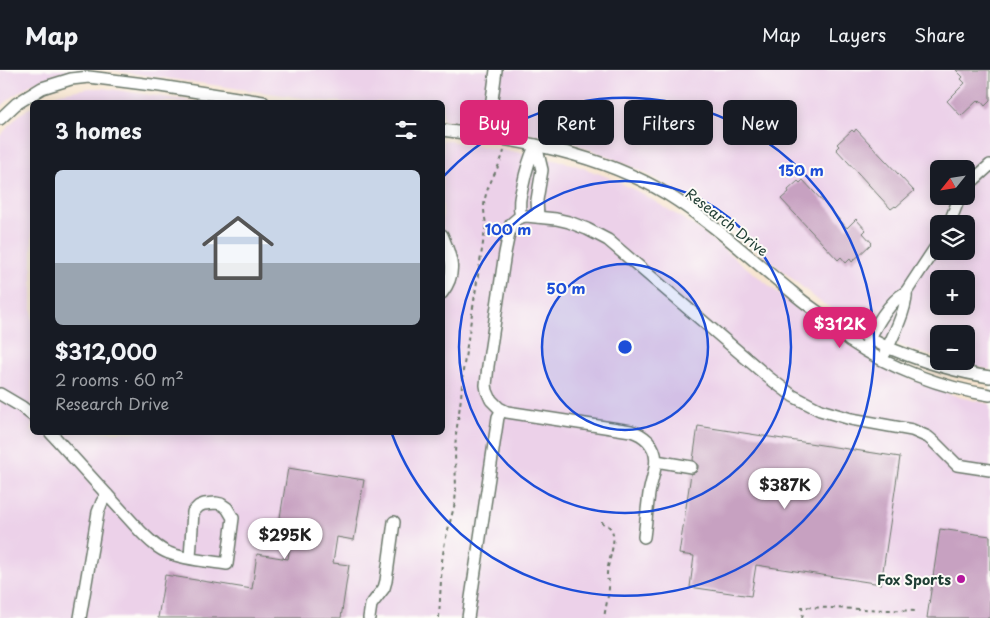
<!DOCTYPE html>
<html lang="en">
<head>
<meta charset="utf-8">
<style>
	:root { --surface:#171b24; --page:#242831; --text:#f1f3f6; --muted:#9ea1a6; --line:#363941; --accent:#db2777 }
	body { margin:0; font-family:"Playpen Sans",sans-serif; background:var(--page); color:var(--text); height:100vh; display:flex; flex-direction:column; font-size:19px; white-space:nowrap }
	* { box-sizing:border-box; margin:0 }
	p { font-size:16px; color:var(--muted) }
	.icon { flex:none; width:28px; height:28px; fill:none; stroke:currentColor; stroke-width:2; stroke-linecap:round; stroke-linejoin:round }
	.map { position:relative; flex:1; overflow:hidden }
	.details { position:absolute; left:30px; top:30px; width:415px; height:335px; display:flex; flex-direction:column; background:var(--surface); border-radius:8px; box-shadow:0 2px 12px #0003 }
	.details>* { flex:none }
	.hud { position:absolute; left:460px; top:30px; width:455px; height:45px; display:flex; gap:10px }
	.needle { width:32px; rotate:240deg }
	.tools { position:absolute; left:930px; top:90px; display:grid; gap:10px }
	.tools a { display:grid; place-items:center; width:45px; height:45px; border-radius:8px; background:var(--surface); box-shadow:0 2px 12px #0003; font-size:25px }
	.price { position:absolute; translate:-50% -42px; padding:0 11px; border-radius:18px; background:#fff; color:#222; font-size:16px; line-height:32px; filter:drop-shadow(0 1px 2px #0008) }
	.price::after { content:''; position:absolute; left:50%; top:30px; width:15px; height:11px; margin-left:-8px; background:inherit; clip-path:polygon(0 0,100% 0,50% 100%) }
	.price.active { background:var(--accent); color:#fff }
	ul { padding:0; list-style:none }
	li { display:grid; align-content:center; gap:10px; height:265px; padding:0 25px }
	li+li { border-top:1px solid var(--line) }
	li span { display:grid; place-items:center; height:155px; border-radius:8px; color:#555 }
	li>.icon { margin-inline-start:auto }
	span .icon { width:90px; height:90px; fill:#fffc; stroke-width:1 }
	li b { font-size:21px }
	h2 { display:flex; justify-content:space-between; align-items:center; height:60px; padding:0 25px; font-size:21px }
	.chip { padding:0 18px; border-radius:8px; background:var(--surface); box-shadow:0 2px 12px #0003; font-size:18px; line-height:45px }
	.chip.active { background:var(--accent); color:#fff }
	header { display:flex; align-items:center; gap:30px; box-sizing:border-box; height:70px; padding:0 25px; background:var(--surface); border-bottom:1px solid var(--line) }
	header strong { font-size:24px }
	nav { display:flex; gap:28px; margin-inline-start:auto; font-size:18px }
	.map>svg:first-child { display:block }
</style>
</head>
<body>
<header>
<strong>Map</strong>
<nav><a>Map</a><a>Layers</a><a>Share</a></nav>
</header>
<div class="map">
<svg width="990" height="548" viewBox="0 0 990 548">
	<rect width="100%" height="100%" fill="#fdfcf7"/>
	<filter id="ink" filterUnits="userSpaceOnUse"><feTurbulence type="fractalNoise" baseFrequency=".02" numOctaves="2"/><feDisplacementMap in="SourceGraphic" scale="10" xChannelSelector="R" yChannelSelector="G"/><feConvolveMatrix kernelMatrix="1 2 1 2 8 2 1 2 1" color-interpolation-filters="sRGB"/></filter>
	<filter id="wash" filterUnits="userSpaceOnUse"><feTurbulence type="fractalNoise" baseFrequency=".0096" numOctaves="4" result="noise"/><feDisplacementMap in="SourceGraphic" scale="20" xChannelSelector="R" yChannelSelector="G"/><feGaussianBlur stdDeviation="1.12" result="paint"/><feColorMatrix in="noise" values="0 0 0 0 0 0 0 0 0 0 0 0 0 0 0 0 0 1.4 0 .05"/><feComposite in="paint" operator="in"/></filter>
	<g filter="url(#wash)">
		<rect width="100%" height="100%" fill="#f7e5d0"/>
		<!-- built -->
		<g fill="#ecd1e9" fill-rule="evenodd">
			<polygon points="0,0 88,0 61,3 45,8 33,13 19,22 6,32 0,38"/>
			<path d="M109 0H990V300L952 291H966V264H939V288L911 280 868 261 819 231 731 158 693 131 645 103 619 91 575 74 519 62 443 50 442 32H330ZM939 99H966V126H939ZM939 154H966V181H939ZM939 209H966V236H939Z"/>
			<polygon points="89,18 103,18 199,32 38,32 60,23"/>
			<polygon points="32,36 32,362 442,362 443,70 523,83 572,94 608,107 641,123 679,146 697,158 806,245 821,256 867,286 914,310 942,321 959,327 990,334 990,548 0,548 0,66 18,46"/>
		</g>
		<g id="blocks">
			<!-- building -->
			<g fill="#c7a1c1">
				<polygon points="956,0 990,0 990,31 985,36 980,30 978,32 977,31 961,46 947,31 965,13 961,9 963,7"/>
				<polygon points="856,59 914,121 896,137 895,136 891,139 836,79 839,76 837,74 852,60 854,62"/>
				<polygon points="803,110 847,158 856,149 866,160 863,163 872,173 852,192 850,189 846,193 841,187 838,190 781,129 789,122 788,120 798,111 800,113"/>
				<polygon points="698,356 900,387 881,514 756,495 751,526 690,517 694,486 679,484 691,404 696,402 698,398 698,394 693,390"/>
				<polygon points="288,398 364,410 354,470 337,467 333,493 349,495 341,548 158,548 165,505 252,519 257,484 288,489 292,462 278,460"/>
				<polygon points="940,459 990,466 990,548 927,548"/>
			</g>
		</g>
	</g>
	<g filter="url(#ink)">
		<use href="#blocks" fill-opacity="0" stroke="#6b786b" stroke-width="1"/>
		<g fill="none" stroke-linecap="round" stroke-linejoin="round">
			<!-- minor casing -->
			<g stroke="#6b786b" stroke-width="14">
				<g id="minor">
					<polyline points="0,49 16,34 42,18 71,9 89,7 160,16 263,32"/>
					<path d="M442 60C520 70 599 83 667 124 712 152 751 189 792 222 805 234 820 243 834 254 840 259 843 266 850 271 890 298 942 318 990 325"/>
					<polyline points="487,67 496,0"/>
					<polyline points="966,117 990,95"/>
					<path d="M521 147C517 132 522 121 525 106 528 95 530 86 536 75L542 100 537 130 538 147"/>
					<polyline points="949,154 960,126"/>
					<path d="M442 165C451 187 458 202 442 223"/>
					<polyline points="906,222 939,172"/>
					<path d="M836 256C855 257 872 271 889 278 921 291 956 302 990 307"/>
					<path d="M866 276C875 257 888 232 906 222 908 236 892 269 885 283"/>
					<polyline points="0,324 22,337 32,345"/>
					<path d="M50 362 141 462C149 470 158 479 169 483 186 490 209 491 227 494L233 448 227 438 221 434 216 433 204 434 199 436 193 442 190 488"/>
					<polyline points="656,391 691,397"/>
					<path d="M644 467C646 452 647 438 649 424 652 404 663 388 648 371 643 366 638 363 631 361L507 342 499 338 491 330 487 321 486 315 488 296 505 183 511 154 518 148 526 146 556 149 569 152 587 159 608 170 768 307 793 326 820 340 851 349 912 360 928 367 935 373 957 395 990 400"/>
					<polyline points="80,548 98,442 102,432 107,425"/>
					<polyline points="369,548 371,535 384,518 386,511 394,452"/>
					<polyline points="468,548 498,347 502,340"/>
				</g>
			</g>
			<!-- path -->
			<g stroke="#6b786b" stroke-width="2" stroke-dasharray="4 4" stroke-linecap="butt">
				<path d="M602 451V453C625 459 606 491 607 506 607 513 608 506 609 513 610 520 605 540 604 548"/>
				<path d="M439 548 442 491 445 471 455 433 456 419 455 383 456 364 461 328 463 301 486 154C485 148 484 143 484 138 484 117 499 100 504 81"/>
				<polyline points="802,548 803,543 802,537 918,541"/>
			</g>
			<!-- minor -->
			<use href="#minor" stroke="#fff" stroke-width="11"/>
		</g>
	</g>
	<!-- distance rings -->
	<circle cx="625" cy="277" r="83" fill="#1d4ed8" fill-opacity=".12"/>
	<g fill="none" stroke="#1d4ed8" stroke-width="2.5">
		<circle cx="625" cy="277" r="83"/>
		<circle cx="625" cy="277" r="166"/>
		<path d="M443 107A249 249 0 1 1 392 364"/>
	</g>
	<!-- markers -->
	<circle fill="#b5179e" stroke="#fdfcf7" stroke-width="2" cx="961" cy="509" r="5"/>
	<g text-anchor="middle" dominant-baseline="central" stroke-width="4" stroke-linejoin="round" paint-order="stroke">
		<!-- street labels -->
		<g font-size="14" fill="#1f3d34" stroke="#fdfcf7">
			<text transform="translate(727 152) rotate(38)">Research Drive</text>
		</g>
		<!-- poi labels -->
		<g font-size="14" font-weight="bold" fill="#1f3d34" stroke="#fdfcf7" text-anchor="end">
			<text x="951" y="509">Fox Sports</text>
		</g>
	</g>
	<circle cx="625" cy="277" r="8" fill="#1d4ed8" stroke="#fdfcf7" stroke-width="2.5"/>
	<g font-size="15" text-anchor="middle" font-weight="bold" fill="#1d4ed8" stroke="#fdfcf7" stroke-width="4" stroke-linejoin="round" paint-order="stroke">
		<text x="801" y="106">150 m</text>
		<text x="508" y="165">100 m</text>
		<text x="566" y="224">50 m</text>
	</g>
</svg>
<div class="tools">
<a><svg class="needle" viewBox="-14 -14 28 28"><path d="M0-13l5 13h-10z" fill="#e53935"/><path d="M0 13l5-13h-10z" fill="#9ea1a6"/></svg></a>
<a><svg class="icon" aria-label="layers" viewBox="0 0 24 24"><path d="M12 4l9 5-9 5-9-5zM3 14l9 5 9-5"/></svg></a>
<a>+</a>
<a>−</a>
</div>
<b class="price active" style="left:840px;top:279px">$312K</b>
<b class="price" style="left:785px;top:440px">$387K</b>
<b class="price" style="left:285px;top:490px">$295K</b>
<div class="hud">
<a class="chip active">Buy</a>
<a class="chip">Rent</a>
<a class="chip">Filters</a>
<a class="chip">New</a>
</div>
<section class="details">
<h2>3 homes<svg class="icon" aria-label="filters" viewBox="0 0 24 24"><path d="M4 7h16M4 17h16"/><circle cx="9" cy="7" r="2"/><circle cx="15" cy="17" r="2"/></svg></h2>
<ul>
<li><span style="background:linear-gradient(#c9d6e8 60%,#9aa5b1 0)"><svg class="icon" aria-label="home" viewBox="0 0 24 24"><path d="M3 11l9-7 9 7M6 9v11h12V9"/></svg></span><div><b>$312,000</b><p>2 rooms · 60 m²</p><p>Research Drive</p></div></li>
</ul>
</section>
</div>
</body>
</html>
